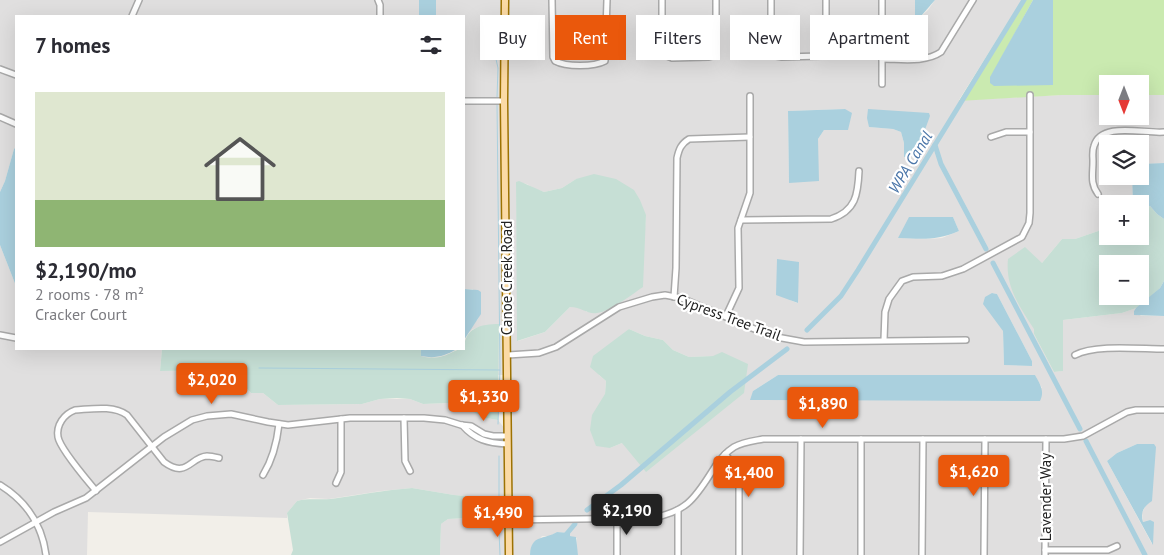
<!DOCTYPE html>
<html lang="en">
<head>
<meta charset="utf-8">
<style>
	:root { --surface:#fff; --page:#f7f7f7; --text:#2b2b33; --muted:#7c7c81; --line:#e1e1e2; --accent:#ea580c }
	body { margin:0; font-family:"PT Sans",sans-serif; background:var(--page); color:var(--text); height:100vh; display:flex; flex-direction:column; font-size:19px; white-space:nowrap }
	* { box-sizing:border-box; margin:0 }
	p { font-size:16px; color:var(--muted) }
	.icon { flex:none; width:28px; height:28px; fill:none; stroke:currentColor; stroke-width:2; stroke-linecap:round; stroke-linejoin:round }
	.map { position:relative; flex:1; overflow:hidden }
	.side { position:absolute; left:15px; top:15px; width:450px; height:335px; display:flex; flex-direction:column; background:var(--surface); border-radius:0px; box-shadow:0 5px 20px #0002 }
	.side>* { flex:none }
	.banner { position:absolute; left:480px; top:15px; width:475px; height:45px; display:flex; gap:10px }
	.needle { width:32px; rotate:180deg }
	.fabs { position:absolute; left:1099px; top:75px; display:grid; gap:10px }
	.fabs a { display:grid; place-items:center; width:50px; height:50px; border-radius:0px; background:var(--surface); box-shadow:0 5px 20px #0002; font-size:25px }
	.price { position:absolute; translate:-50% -42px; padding:0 11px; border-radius:5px; background:var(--accent); color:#fff; font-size:16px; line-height:32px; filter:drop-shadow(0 1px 2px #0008) }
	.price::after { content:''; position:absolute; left:50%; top:30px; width:15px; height:11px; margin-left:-8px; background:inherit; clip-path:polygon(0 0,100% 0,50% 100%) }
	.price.selected { background:#222; color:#fff }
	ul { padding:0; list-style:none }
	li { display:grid; align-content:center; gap:10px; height:265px; padding:0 20px }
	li+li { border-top:1px solid var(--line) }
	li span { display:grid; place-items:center; height:155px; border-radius:0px; color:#555 }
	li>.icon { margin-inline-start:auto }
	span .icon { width:90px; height:90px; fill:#fffc; stroke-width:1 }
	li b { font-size:21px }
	h2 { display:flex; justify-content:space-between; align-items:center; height:60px; padding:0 20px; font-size:21px }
	.pill { padding:0 18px; border-radius:0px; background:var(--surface); box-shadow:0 5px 20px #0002; font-size:18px; line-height:45px }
	.pill.selected { background:var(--accent); color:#fff }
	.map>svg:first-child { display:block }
</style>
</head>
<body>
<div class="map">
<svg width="1164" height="555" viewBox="0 0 1164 555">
	<rect width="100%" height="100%" fill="#f2efe9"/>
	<!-- residential -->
	<g fill="#e0dfdf" fill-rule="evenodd">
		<polygon points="0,0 419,0 419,16 16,16 16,121 0,114"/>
		<polygon points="436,0 502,0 502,98 464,98 464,16 436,16"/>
		<path d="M507 0H915V22L928 10 935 0H1022L959 100 1062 95H1107L1108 116H1140V95H1164V163L1140 164V144H1108V176H1132L1133 204H1108L1107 228 1075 239H1062L1042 263 1034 329V334L1054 372 1062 371 1063 320 1122 313 1136 308 1134 311 1141 316H1164V555H578L576 546 577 538 570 536V533L557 532 550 536H542L530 552V555H512L507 101ZM845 109 834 129 824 130 789 183 788 111ZM930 116 904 156V143L901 132 893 129 869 127ZM576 179 646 215 645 228 587 312 581 307H570L545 332 518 341 516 182 527 184 535 189 544 192 562 188ZM953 217 959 231 942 238 928 239 898 238ZM798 262V303H797L790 300ZM992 293 997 294 1032 361V366L1004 365 1003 331ZM629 329 645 336 663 340 673 350 689 357 713 356 622 443 610 448 605 394 606 381 599 375ZM778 375H1035L1042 388 753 391ZM1137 444H1154L1146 505 1142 513 1143 522 1150 520 1152 544 1107 461 1117 453Z"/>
		<polygon points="464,103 502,104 504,375 498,375 499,324 473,329 469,332 472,326 478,319 481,307 473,289 464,289"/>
		<polygon points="0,120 16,127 16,147 14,149 5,181 0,192"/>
		<polygon points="0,245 16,286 16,349 162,349 160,371 229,370 251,393 263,393 278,405 362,404 380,399 410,399 423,404 448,403 460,406 487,418 498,420 505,429 507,555 440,555 441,524 448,519 487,517 478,497 454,495 412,488 381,491 329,499 310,498 297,501 287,513 287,518 88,512 87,555 0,555"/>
	</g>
	<!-- grass -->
	<polygon fill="#caeab0" points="1022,0 1033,0 991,77 1053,5 1053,0 1164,0 1164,95 1140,95 1140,84 1108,84 1107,95 1062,95 959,101"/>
	<!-- wetland -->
	<g fill="#c6dfd5" fill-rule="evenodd">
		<path d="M594 174 616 179 634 190 640 200 646 215 643 287C631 295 611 311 597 313 588 315 582 307 570 307L545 332 517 341 516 182 519 181 544 192 562 188 576 179Z"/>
		<path d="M1150 206 1157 214 1164 219V281L1160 288 1139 307 1122 313 1063 320V371L1054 372 1034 334V329C1020 307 1005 287 1008 259L1025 247 1042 263 1062 239H1075L1107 228 1108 236H1140V210ZM1108 264H1140V296H1108Z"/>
		<path d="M499 324 498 420 486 418 460 406 448 403 423 404 410 399 397 398 380 399 362 404 278 405 263 393H251L229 370 160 371 162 349H421V356C428 358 437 358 443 356 451 354 455 349 464 349 464 328 481 324 499 324Z"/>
		<polygon points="629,329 645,336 663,340 673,350 689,357 713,356 722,352 748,364 744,393 646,472 622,443 610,448 596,446 590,430 592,415 605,394 606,381 590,367 593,356"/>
		<path d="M412 488 454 495 478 497 494 507 487 517 448 519 441 524 440 555H291L293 550 287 513 297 501C308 498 320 500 331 499 358 495 385 490 412 488Z"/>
	</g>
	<!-- water -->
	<g fill="#aad0de">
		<rect x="419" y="0" width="17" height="16"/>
		<polygon points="915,0 935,0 915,23"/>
		<polygon points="1033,0 1053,0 1053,85 994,86 990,83 990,77"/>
		<polygon points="845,109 852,113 848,130 824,130 818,139 819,181 789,183 788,111"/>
		<polygon points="868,109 929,113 930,116 923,135 908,156 904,157 904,143 901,132 893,129 869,127 867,118"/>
		<polygon points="16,147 16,286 0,245 0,192 5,181 14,149"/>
		<polygon points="1164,163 1164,219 1157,214 1150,206 1140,210 1140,204 1133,204 1132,176 1140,176 1140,164"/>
		<path d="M909 217H953L959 231C935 241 923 239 898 238Z"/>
		<polygon points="777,259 799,262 798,303 776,295"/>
		<polygon points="1164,281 1164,316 1134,315 1134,311 1136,308 1160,288"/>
		<polygon points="464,289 478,290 481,292 481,314 464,340"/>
		<polygon points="992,293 997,294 1032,361 1032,366 1004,365 1003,331 983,304 985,297"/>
		<path d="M421 349H457C445 356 435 359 421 356Z"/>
		<path d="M778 375H1035C1040 384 1045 391 1040 401L750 400 753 391Z"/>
		<path d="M1137 444H1154L1156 447 1152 501C1144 506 1140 512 1143 522L1150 520 1154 522 1153 545 1107 461 1117 453Z"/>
		<path d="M557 532 570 533V536L576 537 578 555H530C531 534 544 540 557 532Z"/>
	</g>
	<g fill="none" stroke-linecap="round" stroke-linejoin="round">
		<!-- stream -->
		<g stroke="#aad0de" stroke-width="1">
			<polyline points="494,50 498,68 497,98"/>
			<polyline points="497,102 500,370"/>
			<polyline points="259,368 500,370 498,424"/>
			<polyline points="499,456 499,509"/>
			<polyline points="499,531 500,555"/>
		</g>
		<!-- canal -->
		<g stroke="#aad0de" stroke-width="5">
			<polyline points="935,145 941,164 986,249"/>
			<polyline points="993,263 1080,429"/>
			<polyline points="807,330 841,296 858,270 1024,0"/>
			<polyline points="1086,441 1145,555"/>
			<polyline points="587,510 621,485 730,392 787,349"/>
			<polyline points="564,537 575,524"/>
		</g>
		<!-- minor casing -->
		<g stroke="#a9a9a9" stroke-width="8">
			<g id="minor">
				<polyline points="378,0 380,5 380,16"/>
				<path d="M552 0 553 57 555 61C566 67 594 67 605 61L607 0"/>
				<polyline points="662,0 662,50 667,56 672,58 708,57 712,56 716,49 716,0"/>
				<polyline points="771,0 771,46 776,56 782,57 822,56 826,46 826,0"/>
				<polyline points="882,0 882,84"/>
				<polyline points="132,16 139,0"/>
				<path d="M882 59C901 59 925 63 941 52L973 0"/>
				<polyline points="0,69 16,75"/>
				<polyline points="464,101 504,101"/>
				<polyline points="0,117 16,124"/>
				<polyline points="991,137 1006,132 1030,132"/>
				<path d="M1098 194C1090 183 1093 175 1093 161 1093 157 1092 151 1094 146 1101 121 1144 134 1164 132"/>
				<path d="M741 220 831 219C856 211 858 194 859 171"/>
				<path d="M674 297 676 268 677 158C679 149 681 144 689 139L750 137"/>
				<polyline points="726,316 739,288 738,228 750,193 750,96"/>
				<polyline points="0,335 16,338"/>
				<polyline points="884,340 885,312 889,299 902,281 913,277 942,276 963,269 1022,237 1029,223 1030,213 1030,95"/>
				<polyline points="507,355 539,353 556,347 619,307 652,297 665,295 681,298 771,336 804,342 966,340"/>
				<path d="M1075 355C1095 344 1140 349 1164 349"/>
				<polyline points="404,418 405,461 410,471"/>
				<path d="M462 425C475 440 488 443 507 444"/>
				<polyline points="725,454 739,471 739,555"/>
				<path d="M263 475C273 459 277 442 279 424"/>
				<polyline points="336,483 341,472 341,419"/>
				<path d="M0 485C26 501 42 525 46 555"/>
				<path d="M96 491C87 480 60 449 58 437 56 425 64 414 75 410 92 409 113 405 127 415L164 462C187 479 190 457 207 456 211 456 215 457 219 458"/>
				<path d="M508 520 652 518C685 512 694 500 711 473 717 463 724 453 734 447 743 442 753 441 763 439H1064L1083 436 1127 412 1136 410H1164"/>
				<polyline points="0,542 54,512 86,498 164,437 192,420 207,416 231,414 268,422 288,425 350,418 424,418 445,420 461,425 471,426 484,434 493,436 507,436"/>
				<polyline points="1045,550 1108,550 1117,546"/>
				<polyline points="617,555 617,518"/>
				<polyline points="678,555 678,510"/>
				<polyline points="800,555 801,439"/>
				<polyline points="861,555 861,439"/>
				<polyline points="922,555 923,439"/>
				<polyline points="984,555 985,439"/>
				<polyline points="1045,555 1046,439"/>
			</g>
		</g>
		<!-- major casing -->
		<g stroke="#9d7202" stroke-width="9">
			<polyline id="major" points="505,0 504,101 509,555"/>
		</g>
		<!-- minor -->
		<use href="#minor" stroke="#fff" stroke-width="5"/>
		<!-- major -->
		<use href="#major" stroke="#fbdaa5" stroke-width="6"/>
	</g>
	<g text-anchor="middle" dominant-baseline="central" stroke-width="4.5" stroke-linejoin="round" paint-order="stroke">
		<!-- street labels -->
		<g font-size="15" fill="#222" stroke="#fff">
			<text transform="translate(506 278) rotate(-90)">Canoe Creek Road</text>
			<text transform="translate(729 317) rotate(20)">Cypress Tree Trail</text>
			<text transform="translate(1045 497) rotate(-90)">Lavender Way</text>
		</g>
		<!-- water labels -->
		<g font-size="16" font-style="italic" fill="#4b76a9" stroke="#fff">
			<text transform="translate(910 162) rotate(-59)">WPA Canal</text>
		</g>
	</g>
</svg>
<div class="fabs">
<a><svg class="needle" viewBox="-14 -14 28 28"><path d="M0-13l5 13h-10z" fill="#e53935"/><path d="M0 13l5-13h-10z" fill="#7c7c81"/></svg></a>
<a><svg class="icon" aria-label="layers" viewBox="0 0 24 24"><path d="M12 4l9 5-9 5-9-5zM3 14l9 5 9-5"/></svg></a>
<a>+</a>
<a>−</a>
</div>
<b class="price" style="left:212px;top:405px">$2,020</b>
<b class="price" style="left:484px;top:422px">$1,330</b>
<b class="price" style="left:823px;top:429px">$1,890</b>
<b class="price" style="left:974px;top:497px">$1,620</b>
<b class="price" style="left:749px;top:498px">$1,400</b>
<b class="price selected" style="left:627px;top:536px">$2,190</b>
<b class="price" style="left:498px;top:538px">$1,490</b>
<div class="banner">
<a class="pill">Buy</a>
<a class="pill selected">Rent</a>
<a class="pill">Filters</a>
<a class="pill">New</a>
<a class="pill">Apartment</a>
</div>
<section class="side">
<h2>7 homes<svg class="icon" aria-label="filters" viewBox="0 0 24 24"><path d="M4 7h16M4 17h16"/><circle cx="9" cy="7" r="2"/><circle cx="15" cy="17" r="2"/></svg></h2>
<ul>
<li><span style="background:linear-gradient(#dfe7d0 70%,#8fb573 0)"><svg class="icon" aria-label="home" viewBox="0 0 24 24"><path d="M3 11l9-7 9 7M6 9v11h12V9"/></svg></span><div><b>$2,190/mo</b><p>2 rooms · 78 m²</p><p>Cracker Court</p></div></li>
</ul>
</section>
</div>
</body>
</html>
